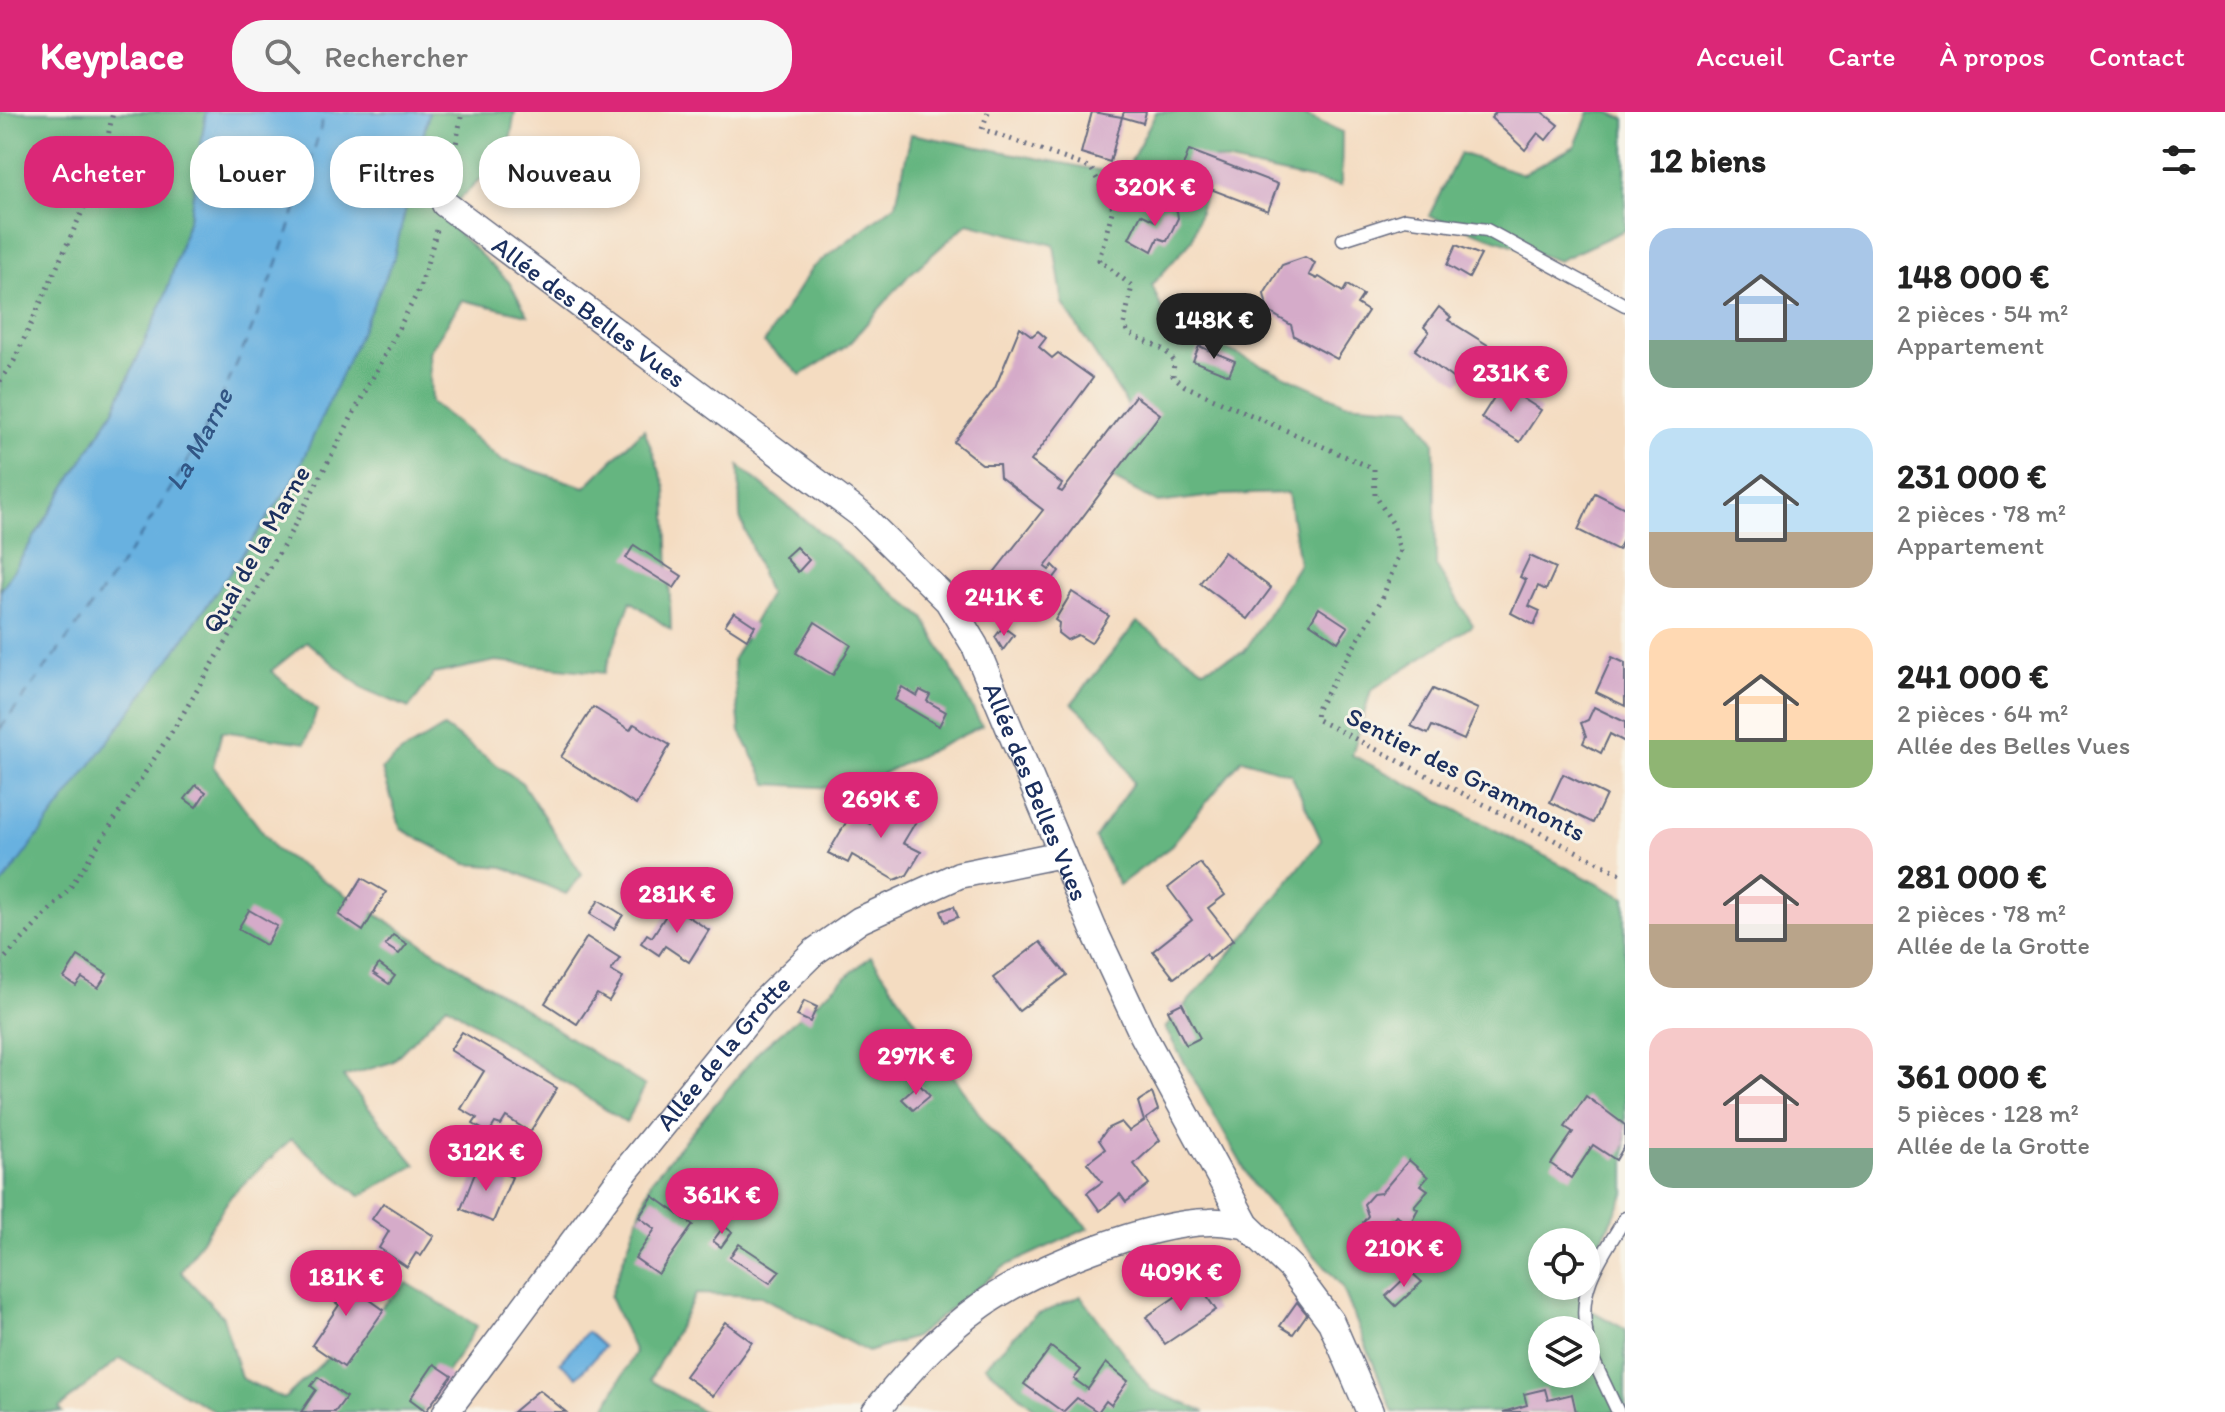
<!DOCTYPE html>
<html lang="fr">
<head>
<meta charset="utf-8">
<style>
	:root { --surface:#fff; --page:#f6f6f6; --text:#222; --muted:#767676; --accent:#db2777 }
	body { margin:0; font-family:Itim,sans-serif; background:var(--page); color:var(--text); height:100vh; display:flex; flex-direction:column; font-size:30px; white-space:nowrap }
	* { box-sizing:border-box; margin:0 }
	p { font-size:26px; color:var(--muted) }
	.icon { flex:none; width:44px; height:44px; fill:none; stroke:currentColor; stroke-width:2; stroke-linecap:round; stroke-linejoin:round }
	.map { position:relative; flex:1; overflow:hidden }
	.side { display:flex; flex-direction:column; background:var(--surface); width:600px }
	.side>* { flex:none }
	.banner { position:absolute; left:24px; top:24px; width:760px; height:72px; display:flex; gap:16px }
	.tools { position:absolute; left:1528px; top:1116px; display:grid; gap:16px }
	.tools a { display:grid; place-items:center; width:72px; height:72px; border-radius:50%; background:var(--surface); box-shadow:0 4px 12px #0003; font-size:40px }
	.price { position:absolute; translate:-50% -68px; padding:0 18px; border-radius:28px; background:var(--accent); color:#fff; font-size:26px; line-height:52px; filter:drop-shadow(0 2px 4px #0008) }
	.price::after { content:''; position:absolute; left:50%; top:48px; width:24px; height:18px; margin-left:-12px; background:inherit; clip-path:polygon(0 0,100% 0,50% 100%) }
	.price.on { background:#222; color:#fff }
	ul { padding:0; list-style:none }
	li { display:flex; align-items:center; gap:24px; height:200px; padding:0 24px }
	li span { display:grid; place-items:center; flex:none; width:224px; height:160px; border-radius:24px; color:#555 }
	li>.icon { margin-inline-start:auto }
	span .icon { width:96px; height:96px; fill:#fffc; stroke-width:1 }
	li b { font-size:34px }
	h2 { display:flex; justify-content:space-between; align-items:center; height:96px; padding:0 24px; font-size:34px }
	.pill { padding:0 28px; border-radius:32px; background:var(--surface); box-shadow:0 4px 12px #0003; font-size:28px; line-height:72px }
	.pill.on { background:var(--accent); color:#fff }
	header { display:flex; align-items:center; gap:48px; box-sizing:border-box; height:112px; padding:0 40px; background:var(--accent); color:#fff }
	header strong { font-size:38px }
	nav { display:flex; gap:44px; margin-inline-start:auto; font-size:28px }
	.search { width:560px; height:72px; background:var(--page); display:flex; align-items:center; gap:20px; box-sizing:border-box; padding:0 28px; border-radius:32px; color:var(--muted); font-size:30px }
	main { display:flex; flex:1; min-height:0 }
	.map>svg:first-child { display:block }
</style>
</head>
<body>
<header>
<strong>Keyplace</strong>
<div class="search"><svg class="icon" aria-label="search" viewBox="0 0 24 24"><circle cx="10" cy="10" r="6"/><path d="M15 15l6 6"/></svg>Rechercher</div>
<nav><a>Accueil</a><a>Carte</a><a>À propos</a><a>Contact</a></nav>
</header>
<main>
<div class="map">
<svg width="1625" height="1300" viewBox="0 0 1625 1300">
	<rect width="100%" height="100%" fill="#f7f3e8"/>
	<filter id="ink" filterUnits="userSpaceOnUse"><feTurbulence type="fractalNoise" baseFrequency=".0125" numOctaves="2"/><feDisplacementMap in="SourceGraphic" scale="16" xChannelSelector="R" yChannelSelector="G"/><feConvolveMatrix kernelMatrix="1 2 1 2 8 2 1 2 1" color-interpolation-filters="sRGB"/></filter>
	<filter id="wash" filterUnits="userSpaceOnUse"><feTurbulence type="fractalNoise" baseFrequency=".006" numOctaves="4" result="noise"/><feDisplacementMap in="SourceGraphic" scale="32" xChannelSelector="R" yChannelSelector="G"/><feGaussianBlur stdDeviation="1.8" result="paint"/><feColorMatrix in="noise" values="0 0 0 0 0 0 0 0 0 0 0 0 0 0 0 0 0 1.4 0 .05"/><feComposite in="paint" operator="in"/></filter>
	<g filter="url(#wash)">
		<rect width="100%" height="100%" fill="#f4dcc1"/>
		<!-- forest -->
		<g fill="#65b580" stroke="#40726f" stroke-width="2" fill-rule="evenodd">
			<polygon points="0,0 206,0 190,104 165,185 114,298 0,480"/>
			<polygon points="429,0 515,0 508,41 441,105 509,170 528,203 462,188 429,240 431,290 501,348 585,375 644,317 666,376 671,518 631,489 604,561 496,549 434,562 409,596 364,577 307,530 271,559 317,598 305,631 222,619 213,654 276,738 645,974 626,1011 447,893 392,950 343,965 416,1053 360,1084 291,1027 231,1084 181,1160 223,1205 241,1266 284,1287 407,1171 477,1214 422,1300 216,1300 120,1246 59,1296 62,1300 0,1300 0,775 392,149"/>
			<path d="M1156 0H1298L1342 20 1341 74 1215 47 1192 128 1152 173 1167 210 1345 291 1411 296 1434 330 1436 454 1473 513 1371 578 1352 643 1625 786V1082L1586 1158V1130H1542V1174H1578L1576 1180 1592 1199 1625 1217V1300H1393L1342 1174 1254 1074 1165 916 1246 823 1321 728 1291 662 1242 647 1169 736 1119 773 1095 726 1133 671 1108 625 1072 591 1137 510 1203 557 1244 540 1299 452 1288 381 1221 383 1158 391 1110 365 1128 294 1063 192 1054 133 968 111 908 164 847 234 801 263 764 231 812 156 896 92 911 22 1124 63ZM1542 1218H1586V1262H1542Z"/>
			<polygon points="1589,0 1609,0 1625,7 1625,118 1558,149 1429,104 1460,41 1523,62 1575,34"/>
			<polygon points="739,354 924,506 982,614 851,677 768,672 740,620 733,547 769,483 740,405"/>
			<polygon points="444,615 522,671 582,763 566,782 504,755 466,752 401,717 382,657 401,641"/>
			<polygon points="871,844 989,1016 1089,1116 1005,1154 915,1225 868,1240 761,1184 696,1182 650,1268 704,1300 603,1300 635,1240 610,1185 651,1069 760,938"/>
			<polygon points="1081,1184 1151,1278 1205,1300 1039,1300 985,1254 1034,1204"/>
		</g>
		<!-- water -->
		<g fill="#68b1e0" stroke="#42709f" stroke-width="2">
			<polygon points="206,0 429,0 393,149 293,369 171,545 0,775 0,480 114,298 165,185 190,103"/>
			<polygon points="587,1220 604,1235 577,1265 560,1250"/>
		</g>
		<g fill="none" stroke-linecap="round" stroke-linejoin="round">
			<!-- ferry -->
			<path stroke="#325685" stroke-width="2" stroke-dasharray="10 8" stroke-linecap="butt" id="s1" d="M0 617C81 508 169 397 227 273 269 183 298 96 325 0"/>
		</g>
		<g id="blocks">
			<!-- building -->
			<g fill="#d5abc9">
				<polygon points="1092,0 1122,5 1110,50 1081,41"/>
				<polygon points="1124,0 1146,0 1143,11 1122,5"/>
				<polygon points="1496,0 1542,0 1558,13 1546,28 1538,21 1525,38 1491,6"/>
				<polygon points="1189,38 1278,72 1268,99 1179,65"/>
				<polygon points="1167,94 1177,99 1178,106 1167,129 1158,126 1152,139 1129,126 1141,102 1155,109 1161,96"/>
				<polygon points="1456,133 1481,143 1469,166 1447,153"/>
				<polygon points="1305,145 1315,151 1309,163 1317,167 1319,165 1343,180 1347,173 1363,183 1357,192 1368,199 1337,247 1294,224 1291,213 1268,199 1264,182 1282,153"/>
				<polygon points="1439,195 1451,205 1448,208 1494,237 1479,257 1474,253 1459,271 1415,238 1429,220 1424,215"/>
				<polygon points="1020,215 1032,224 1038,219 1046,226 1039,235 1052,246 1058,241 1093,266 1031,349 1062,372 1058,378 1062,380 1135,284 1160,302 1045,455 1049,458 1053,453 1059,459 1041,483 1030,476 1022,486 992,463 1043,398 1000,365 999,352 982,352 954,330 995,276"/>
				<polygon points="1199,234 1235,249 1229,263 1193,249"/>
				<polygon points="1502,273 1541,298 1520,330 1481,306"/>
				<polygon points="1595,381 1625,396 1625,424 1618,438 1578,418"/>
				<polygon points="634,433 682,464 674,476 626,446"/>
				<polygon points="796,435 809,448 798,460 785,445"/>
				<polygon points="1224,440 1271,476 1248,507 1200,471"/>
				<polygon points="1530,444 1556,456 1546,478 1538,474 1529,494 1540,499 1534,513 1511,501 1526,468 1520,465"/>
				<polygon points="1072,480 1109,504 1091,531 1078,523 1067,528 1058,521 1059,511 1055,508"/>
				<polygon points="1319,496 1348,515 1338,530 1310,511"/>
				<polygon points="734,500 755,514 747,527 725,513"/>
				<polygon points="815,510 851,533 833,563 796,541"/>
				<polygon points="1003,515 1014,523 1003,538 995,525"/>
				<polygon points="1612,545 1625,551 1625,594 1596,580"/>
				<polygon points="902,575 917,584 920,578 930,583 927,589 946,600 939,614 895,588"/>
				<polygon points="1433,577 1478,597 1464,628 1432,614 1428,622 1411,614"/>
				<polygon points="593,595 630,618 634,612 670,633 636,693 561,645"/>
				<polygon points="1594,595 1625,610 1625,630 1610,622 1601,641 1583,631 1586,624 1581,611 1588,608"/>
				<polygon points="1563,662 1606,683 1593,711 1550,690"/>
				<polygon points="196,673 206,680 196,695 185,687"/>
				<polygon points="888,683 921,701 903,731 921,740 907,763 895,768 852,743 848,751 828,741 851,702 870,712"/>
				<polygon points="1200,751 1225,783 1208,796 1233,828 1209,847 1206,842 1174,866 1153,839 1192,808 1168,776"/>
				<polygon points="362,766 386,780 363,819 339,803"/>
				<polygon points="599,788 623,803 614,817 590,802"/>
				<polygon points="672,794 709,818 689,850 665,834 659,843 641,831 647,822 652,825"/>
				<polygon points="954,794 958,805 945,810 941,799"/>
				<polygon points="249,798 277,814 266,833 238,817"/>
				<polygon points="393,823 407,832 399,842 385,833"/>
				<polygon points="587,825 620,846 611,859 623,866 609,889 597,882 577,912 545,891"/>
				<polygon points="1040,830 1067,863 1019,899 993,866"/>
				<polygon points="78,844 107,862 98,876 82,866 76,874 64,866"/>
				<polygon points="379,852 395,864 389,872 373,861"/>
				<polygon points="804,889 817,895 810,910 797,904"/>
				<polygon points="1182,891 1200,926 1186,933 1168,898"/>
				<polygon points="462,920 557,976 530,1020 506,1005 501,1013 495,1011 489,1021 473,1012 477,1006 461,997 484,959 450,938"/>
				<polygon points="919,972 930,984 913,998 902,987"/>
				<polygon points="1152,981 1158,998 1146,1007 1160,1028 1134,1052 1149,1072 1126,1090 1120,1082 1100,1099 1087,1081 1102,1070 1087,1051 1105,1037 1099,1028 1108,1016 1121,1010 1129,1019 1144,1009 1138,990"/>
				<polygon points="1586,984 1625,1013 1625,1033 1616,1048 1593,1033 1571,1066 1551,1052 1573,1020 1565,1015"/>
				<polygon points="1409,1048 1428,1065 1421,1073 1428,1078 1414,1094 1418,1097 1409,1114 1396,1103 1379,1123 1363,1110 1368,1104 1364,1092 1373,1082 1381,1081"/>
				<polygon points="479,1051 512,1065 493,1110 461,1097"/>
				<polygon points="653,1084 693,1113 658,1162 635,1146 655,1117 639,1105"/>
				<polygon points="383,1091 434,1124 421,1144 416,1141 407,1155 379,1136 389,1119 372,1107"/>
				<polygon points="724,1114 732,1120 721,1135 713,1129"/>
				<polygon points="739,1132 780,1159 770,1171 730,1145"/>
				<polygon points="339,1157 357,1169 352,1175 384,1198 344,1255 312,1233 339,1193 317,1178 329,1160 335,1164"/>
				<polygon points="1411,1160 1422,1170 1396,1194 1386,1184"/>
				<polygon points="1197,1170 1216,1198 1165,1232 1146,1205"/>
				<polygon points="1297,1190 1307,1202 1293,1222 1280,1214"/>
				<polygon points="725,1210 752,1230 713,1284 685,1264"/>
				<polygon points="1051,1235 1081,1258 1074,1267 1088,1277 1106,1251 1128,1269 1111,1293 1106,1289 1098,1300 1077,1286 1063,1300 1024,1272"/>
				<polygon points="434,1252 452,1264 426,1299 410,1287"/>
				<polygon points="318,1265 346,1285 335,1300 301,1300 316,1278 311,1274"/>
				<polygon points="1545,1277 1548,1288 1572,1282 1576,1300 1503,1300 1527,1293 1524,1282"/>
				<polygon points="539,1278 549,1286 566,1300 513,1300"/>
			</g>
		</g>
	</g>
	<g filter="url(#ink)">
		<use href="#blocks" fill-opacity="0" stroke="#676c81" stroke-width="2"/>
		<g fill="none" stroke-linecap="round" stroke-linejoin="round">
			<!-- lane casing -->
			<g stroke="#676c81" stroke-width="15">
				<g id="lane">
					<polyline points="1343,127 1405,107 1487,118 1625,193"/>
					<path d="M1586 1218C1577 1174 1604 1142 1625 1106"/>
					<polyline points="1586,1220 1590,1241 1618,1300"/>
				</g>
			</g>
			<!-- street casing -->
			<g stroke="#676c81" stroke-width="29">
				<g id="street">
					<path id="s2" d="M445 92 860 402 948 489 975 534 1093 816 1143 923 1246 1113 1291 1156 1331 1210 1370 1300"/>
					<path id="s3" d="M446 1300 628 1056 762 891 814 840 860 808 959 763 1062 742"/>
					<path d="M875 1300C907 1261 941 1221 983 1192 1035 1156 1146 1111 1210 1110 1222 1109 1234 1112 1246 1113"/>
				</g>
			</g>
			<!-- path -->
			<g stroke="#676c81" stroke-width="5" stroke-dasharray="2 6" stroke-linecap="butt">
				<polyline points="988,0 982,17 1091,56 1113,96 1099,148 1132,174 1124,212 1128,221 1165,238 1174,249 1173,264 1185,274 1374,357 1375,383 1393,412 1400,439 1382,487 1317,597 1316,607 1625,764"/>
				<polyline points="449,70 462,0"/>
				<polyline points="0,269 14,249 101,58 113,0"/>
				<polyline points="0,851 68,779 178,610 284,433 420,176 437,118"/>
			</g>
			<!-- lane -->
			<use href="#lane" stroke="#fff" stroke-width="12"/>
			<!-- street -->
			<use href="#street" stroke="#fff" stroke-width="26"/>
		</g>
	</g>
	<g text-anchor="middle" dominant-baseline="central" stroke-width="6" stroke-linejoin="round" paint-order="stroke">
		<!-- street labels -->
		<g font-size="26" fill="#1b2f5e" stroke="#f7f3e8">
			<text stroke="none"><textPath href="#s2" startOffset="180">Allée des Belles Vues</textPath></text>
			<text transform="translate(256 437) rotate(-60)">Quai de la Marne</text>
			<text transform="translate(1466 662) rotate(27)">Sentier des Grammonts</text>
			<text stroke="none"><textPath href="#s2" startOffset="852">Allée des Belles Vues</textPath></text>
			<text stroke="none"><textPath href="#s3" startOffset="454">Allée de la Grotte</textPath></text>
		</g>
		<!-- water labels -->
		<g font-size="28" font-style="italic" fill="#325685" stroke="#f7f3e8">
			<text stroke="none"><textPath href="#s1" startOffset="352">La Marne</textPath></text>
		</g>
	</g>
</svg>
<div class="tools">
<a><svg class="icon" aria-label="locate" viewBox="0 0 24 24"><circle cx="12" cy="12" r="6"/><path d="M12 2v4M12 18v4M2 12h4M18 12h4"/></svg></a>
<a><svg class="icon" aria-label="layers" viewBox="0 0 24 24"><path d="M12 4l9 5-9 5-9-5zM3 14l9 5 9-5"/></svg></a>
</div>
<b class="price" style="left:1155px;top:116px">320K €</b>
<b class="price on" style="left:1214px;top:249px">148K €</b>
<b class="price" style="left:1511px;top:302px">231K €</b>
<b class="price" style="left:1004px;top:526px">241K €</b>
<b class="price" style="left:881px;top:728px">269K €</b>
<b class="price" style="left:677px;top:823px">281K €</b>
<b class="price" style="left:916px;top:985px">297K €</b>
<b class="price" style="left:486px;top:1081px">312K €</b>
<b class="price" style="left:722px;top:1124px">361K €</b>
<b class="price" style="left:1404px;top:1177px">210K €</b>
<b class="price" style="left:1181px;top:1201px">409K €</b>
<b class="price" style="left:346px;top:1206px">181K €</b>
<div class="banner">
<a class="pill on">Acheter</a>
<a class="pill">Louer</a>
<a class="pill">Filtres</a>
<a class="pill">Nouveau</a>
</div>
</div>
<section class="side">
<h2>12 biens<svg class="icon" aria-label="filters" viewBox="0 0 24 24"><path d="M4 7h16M4 17h16"/><circle cx="9" cy="7" r="2"/><circle cx="15" cy="17" r="2"/></svg></h2>
<ul>
<li><span style="background:linear-gradient(#a9c7e8 70%,#7fa58c 0)"><svg class="icon" aria-label="home" viewBox="0 0 24 24"><path d="M3 11l9-7 9 7M6 9v11h12V9"/></svg></span><div><b>148 000 €</b><p>2 pièces · 54 m²</p><p>Appartement</p></div></li>
<li><span style="background:linear-gradient(#bfe0f5 65%,#b9a48a 0)"><svg class="icon" aria-label="home" viewBox="0 0 24 24"><path d="M3 11l9-7 9 7M6 9v11h12V9"/></svg></span><div><b>231 000 €</b><p>2 pièces · 78 m²</p><p>Appartement</p></div></li>
<li><span style="background:linear-gradient(#ffd9b3 70%,#8fb573 0)"><svg class="icon" aria-label="home" viewBox="0 0 24 24"><path d="M3 11l9-7 9 7M6 9v11h12V9"/></svg></span><div><b>241 000 €</b><p>2 pièces · 64 m²</p><p>Allée des Belles Vues</p></div></li>
<li><span style="background:linear-gradient(#f6c9c9 60%,#b9a48a 0)"><svg class="icon" aria-label="home" viewBox="0 0 24 24"><path d="M3 11l9-7 9 7M6 9v11h12V9"/></svg></span><div><b>281 000 €</b><p>2 pièces · 78 m²</p><p>Allée de la Grotte</p></div></li>
<li><span style="background:linear-gradient(#f6c9c9 75%,#7fa58c 0)"><svg class="icon" aria-label="home" viewBox="0 0 24 24"><path d="M3 11l9-7 9 7M6 9v11h12V9"/></svg></span><div><b>361 000 €</b><p>5 pièces · 128 m²</p><p>Allée de la Grotte</p></div></li>
</ul>
</section>
</main>
</body>
</html>
